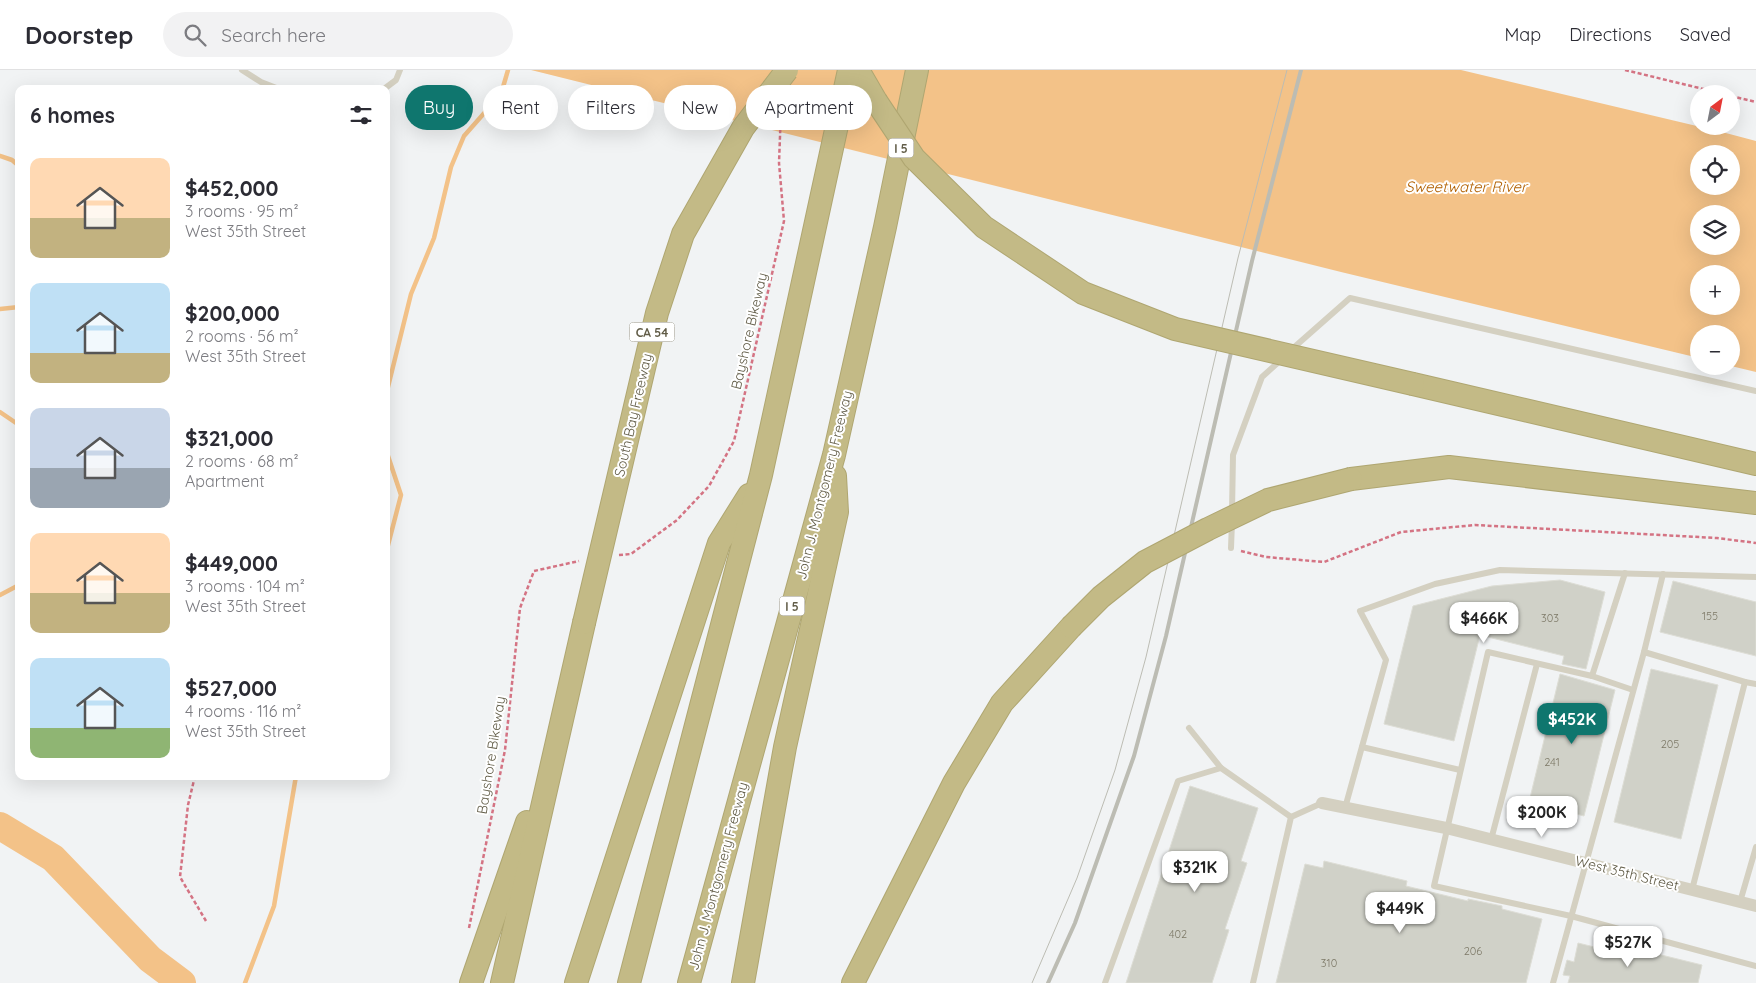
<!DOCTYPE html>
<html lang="en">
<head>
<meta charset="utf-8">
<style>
	:root { --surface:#fff; --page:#f2f2f3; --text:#2b2b33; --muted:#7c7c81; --line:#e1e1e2; --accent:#0f766e }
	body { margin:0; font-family:Quicksand,sans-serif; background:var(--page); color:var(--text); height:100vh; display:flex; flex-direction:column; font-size:19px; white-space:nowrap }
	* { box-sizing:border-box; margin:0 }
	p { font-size:16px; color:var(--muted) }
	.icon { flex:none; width:28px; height:28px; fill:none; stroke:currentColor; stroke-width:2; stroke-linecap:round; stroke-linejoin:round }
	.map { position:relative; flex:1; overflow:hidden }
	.details { position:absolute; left:15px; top:15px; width:375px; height:695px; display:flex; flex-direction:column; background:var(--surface); border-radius:10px; box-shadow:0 5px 20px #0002 }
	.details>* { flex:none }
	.hud { position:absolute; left:405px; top:15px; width:475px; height:45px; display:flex; gap:10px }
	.needle { width:32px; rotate:32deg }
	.fabs { position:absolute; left:1690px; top:15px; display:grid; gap:10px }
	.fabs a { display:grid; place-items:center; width:50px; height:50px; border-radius:50%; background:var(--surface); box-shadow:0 5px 20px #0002; font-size:25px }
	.price { position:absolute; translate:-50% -42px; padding:0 11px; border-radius:10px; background:#fff; color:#222; font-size:16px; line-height:32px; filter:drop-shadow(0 1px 2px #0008) }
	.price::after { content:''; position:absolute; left:50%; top:30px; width:15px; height:11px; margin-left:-8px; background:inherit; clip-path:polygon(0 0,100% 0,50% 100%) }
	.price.on { background:var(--accent); color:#fff }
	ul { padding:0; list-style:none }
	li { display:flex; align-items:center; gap:15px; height:125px; padding:0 15px }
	li span { display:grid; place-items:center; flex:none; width:140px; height:100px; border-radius:10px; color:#555 }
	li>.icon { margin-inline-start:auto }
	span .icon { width:60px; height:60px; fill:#fffc; stroke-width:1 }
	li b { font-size:21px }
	h2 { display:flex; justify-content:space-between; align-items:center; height:60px; padding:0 15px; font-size:21px }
	.chip { padding:0 18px; border-radius:22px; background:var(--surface); box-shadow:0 5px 20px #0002; font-size:18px; line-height:45px }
	.chip.on { background:var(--accent); color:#fff }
	header { display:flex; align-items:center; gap:30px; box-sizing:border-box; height:70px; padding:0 25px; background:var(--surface); border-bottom:1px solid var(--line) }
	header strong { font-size:24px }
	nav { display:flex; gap:28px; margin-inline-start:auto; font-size:18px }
	.search { width:350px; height:45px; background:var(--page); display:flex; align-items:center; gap:12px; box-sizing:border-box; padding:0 18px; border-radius:28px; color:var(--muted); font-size:19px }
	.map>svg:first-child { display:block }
</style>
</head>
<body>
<header>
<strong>Doorstep</strong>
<div class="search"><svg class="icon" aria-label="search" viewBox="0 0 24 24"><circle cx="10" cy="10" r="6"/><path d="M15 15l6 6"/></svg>Search here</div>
<nav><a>Map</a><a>Directions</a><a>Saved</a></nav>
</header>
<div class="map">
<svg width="1756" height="913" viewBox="0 0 1756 913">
	<rect width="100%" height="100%" fill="#f1f3f4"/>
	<!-- water -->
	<path fill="#f3c288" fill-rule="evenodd" d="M531 0H1461L1722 62 1756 71V302L1731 296V264H1699V288L1341 202ZM1699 84H1731V116H1699ZM1699 144H1731V176H1699ZM1699 204H1731V236H1699Z"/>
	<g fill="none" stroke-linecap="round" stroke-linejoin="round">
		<!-- stream -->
		<g stroke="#f3c288" stroke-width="4.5">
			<polyline points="0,86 12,90 19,96"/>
			<polyline points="0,239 19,237"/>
			<polyline points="386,325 411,224 434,168 451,97 464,66 501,24 508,0"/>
			<polyline points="0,342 19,355"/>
			<polyline points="386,380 401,425 386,483"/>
			<polyline points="0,525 19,515"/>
			<polyline points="245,913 274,836 296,706"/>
		</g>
		<!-- river -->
		<polyline stroke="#f3c288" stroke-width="28" points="0,756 53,788 150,889 182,913"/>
	</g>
	<!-- building -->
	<g fill="#d0d1c8" stroke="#ddddd5">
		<polygon points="1560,510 1605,522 1586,599 1562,594 1564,586 1480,565 1454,671 1384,654 1413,536 1492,516"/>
		<polygon points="1673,511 1756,532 1756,586 1660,562"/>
		<polygon points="1651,599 1718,615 1681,769 1614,752"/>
		<polygon points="1560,604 1615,620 1584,746 1529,732"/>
		<polygon points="1190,716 1258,738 1241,791 1247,793 1225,859 1229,860 1212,913 1126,913"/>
		<polygon points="1324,791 1407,811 1406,816 1468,831 1468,829 1502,836 1502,839 1542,849 1526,913 1276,913 1305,794 1323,798"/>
		<polygon points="1578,873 1639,888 1641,880 1702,895 1698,913 1568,913 1570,906 1563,905 1567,890 1574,892"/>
	</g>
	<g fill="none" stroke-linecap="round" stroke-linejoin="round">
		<!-- highway casing -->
		<g stroke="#afa671" stroke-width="24">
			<g id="highway">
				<polyline points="858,0 876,31"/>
				<polyline points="1413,314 1756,394"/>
				<polyline points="1351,409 1449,397 1756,433"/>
				<polyline points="471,913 527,752"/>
				<polyline points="502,913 584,553"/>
				<polyline points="576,913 719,473 749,425"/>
				<polyline points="629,913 761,405 849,0"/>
				<polyline points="689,913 834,385 885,157 917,0"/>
				<polyline points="743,913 785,677 837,442 835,406"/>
				<polyline points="853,913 954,713 1002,633 1071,557"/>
			</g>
		</g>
		<!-- path -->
		<g stroke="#d47383" stroke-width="2.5" stroke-dasharray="4 2.5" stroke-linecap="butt">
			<polyline points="1625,0 1724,24"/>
			<polyline points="1731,26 1756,32"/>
			<polyline points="1241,481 1266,487 1324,492 1401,462 1475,455 1717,468 1756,473"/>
			<polyline points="619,485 631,484 677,450 709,416 734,371 784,151 779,93 781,40"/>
			<polyline points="195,706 188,735 180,807 206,851"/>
			<polyline points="469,858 505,680 520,538 534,501 579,491"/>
		</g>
		<!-- lane -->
		<g stroke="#d4d0c1" stroke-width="6">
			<polyline points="242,0 261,12 279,19"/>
			<polyline points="384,19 396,10 400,0"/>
			<polyline points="1291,280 1350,228 1756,321"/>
			<polyline points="1232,442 1233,385 1262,307 1282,289"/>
			<polyline points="1231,478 1232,452"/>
			<polyline points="1625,503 1592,606 1633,620"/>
			<polyline points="1644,582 1663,504"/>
			<polyline points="1592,606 1488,582 1434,816 1571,846 1756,896"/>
			<polyline points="1189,658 1221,698"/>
			<polyline points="1362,677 1460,700"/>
			<polyline points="1345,738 1386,590 1360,541 1435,514 1500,500 1756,507"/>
			<polyline points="1491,770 1537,594"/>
			<polyline points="1692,820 1745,612 1756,614"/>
			<polyline points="1740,832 1756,777"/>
			<polyline points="1105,913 1178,711 1221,698 1291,747"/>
			<polyline points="1253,913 1291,747 1322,733"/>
			<polyline points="1553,913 1644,582 1745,612"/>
		</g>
		<!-- street -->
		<polyline stroke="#d4d0c1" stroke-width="12" points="1322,733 1446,758 1756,836"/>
		<!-- highway -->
		<use href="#highway" stroke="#c3ba86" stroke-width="22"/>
		<!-- tram -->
		<polyline stroke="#bcbcb3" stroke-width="1" points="1032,913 1077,808 1115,700 1146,587 1238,188 1287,0"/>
		<!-- rail -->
		<polyline stroke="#bcbcb3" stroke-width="4" points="1048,913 1075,853 1134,686 1166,566 1252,191 1301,0"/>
		<!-- highway-bridge casing -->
		<g stroke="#afa671" stroke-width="24" stroke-linecap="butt">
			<g id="highway-bridge">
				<polyline points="876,31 914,88 984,157 1083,223 1175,259 1413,314"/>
				<polyline points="584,553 657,243 683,164 743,58 787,0"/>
				<polyline points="1071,557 1101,527 1145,492 1208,459 1268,430 1351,409"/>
			</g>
		</g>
		<!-- highway-bridge -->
		<use href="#highway-bridge" stroke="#c3ba86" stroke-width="22"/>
	</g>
	<g text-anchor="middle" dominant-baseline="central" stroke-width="4" stroke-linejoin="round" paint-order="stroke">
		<!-- number labels -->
		<g font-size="11" fill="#7d7967">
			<text x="1710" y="546">155</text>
			<text x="1550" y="548">303</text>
			<text x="1670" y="674">205</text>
			<text x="1552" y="692">241</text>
			<text x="1178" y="864">402</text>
			<text x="1473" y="881">206</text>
			<text x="1329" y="893">310</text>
		</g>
		<!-- shield labels -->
		<g fill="#fff" stroke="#908d7e" stroke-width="1">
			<rect x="888.5" y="68.5" width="25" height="19" rx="4"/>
			<rect x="629.5" y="252.5" width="45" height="19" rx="4"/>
			<rect x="779.5" y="526.5" width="25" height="19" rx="4"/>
		</g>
		<g font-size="12" font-weight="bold" fill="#615c47">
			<text x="901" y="78">I 5</text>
			<text x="652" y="262">CA 54</text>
			<text x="792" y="536">I 5</text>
		</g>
		<!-- street labels -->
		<g font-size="14" fill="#615c47" stroke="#fff">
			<text transform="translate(749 261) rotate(-77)">Bayshore Bikeway</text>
			<text transform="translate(633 345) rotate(-77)">South Bay Freeway</text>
			<text transform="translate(824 415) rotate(-76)">John J. Montgomery Freeway</text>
			<text transform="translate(491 685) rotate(-81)">Bayshore Bikeway</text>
			<text transform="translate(1627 803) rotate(14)">West 35th Street</text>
			<text transform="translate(718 806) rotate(-75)">John J. Montgomery Freeway</text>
		</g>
		<!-- water labels -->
		<g font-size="15" font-style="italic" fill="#b26102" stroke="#fff">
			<text x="1466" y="116">Sweetwater River</text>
		</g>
	</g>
</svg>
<div class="fabs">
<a><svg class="needle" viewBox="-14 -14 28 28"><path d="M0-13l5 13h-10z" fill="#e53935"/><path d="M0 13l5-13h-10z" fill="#7c7c81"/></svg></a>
<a><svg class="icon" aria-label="locate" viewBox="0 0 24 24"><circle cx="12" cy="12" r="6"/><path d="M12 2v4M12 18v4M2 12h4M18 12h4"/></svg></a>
<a><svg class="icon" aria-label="layers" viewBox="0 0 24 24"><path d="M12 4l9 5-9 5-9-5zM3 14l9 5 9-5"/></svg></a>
<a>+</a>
<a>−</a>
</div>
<b class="price" style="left:1484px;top:574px">$466K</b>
<b class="price on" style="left:1572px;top:675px">$452K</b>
<b class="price" style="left:1542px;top:768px">$200K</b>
<b class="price" style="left:1195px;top:823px">$321K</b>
<b class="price" style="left:1400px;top:864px">$449K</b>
<b class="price" style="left:1628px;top:898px">$527K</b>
<div class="hud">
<a class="chip on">Buy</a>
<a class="chip">Rent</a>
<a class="chip">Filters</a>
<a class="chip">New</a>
<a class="chip">Apartment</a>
</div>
<section class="details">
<h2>6 homes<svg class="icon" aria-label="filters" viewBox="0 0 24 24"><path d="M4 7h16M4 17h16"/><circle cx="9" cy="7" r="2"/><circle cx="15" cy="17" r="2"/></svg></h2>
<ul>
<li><span style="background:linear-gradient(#ffd9b3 60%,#c2b280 0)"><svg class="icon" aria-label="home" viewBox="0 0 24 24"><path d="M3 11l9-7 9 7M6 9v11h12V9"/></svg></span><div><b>$452,000</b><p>3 rooms · 95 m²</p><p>West 35th Street</p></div></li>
<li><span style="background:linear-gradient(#bfe0f5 70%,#c2b280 0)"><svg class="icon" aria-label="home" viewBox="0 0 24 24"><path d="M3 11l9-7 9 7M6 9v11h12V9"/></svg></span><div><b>$200,000</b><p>2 rooms · 56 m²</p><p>West 35th Street</p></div></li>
<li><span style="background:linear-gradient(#c9d6e8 60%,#9aa5b1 0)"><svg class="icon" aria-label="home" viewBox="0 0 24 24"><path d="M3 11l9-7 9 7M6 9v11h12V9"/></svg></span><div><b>$321,000</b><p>2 rooms · 68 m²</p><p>Apartment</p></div></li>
<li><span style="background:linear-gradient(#ffd9b3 60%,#c2b280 0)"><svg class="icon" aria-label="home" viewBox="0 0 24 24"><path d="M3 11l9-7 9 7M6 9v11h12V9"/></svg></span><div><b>$449,000</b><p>3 rooms · 104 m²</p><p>West 35th Street</p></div></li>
<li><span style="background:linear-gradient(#bfe0f5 70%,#8fb573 0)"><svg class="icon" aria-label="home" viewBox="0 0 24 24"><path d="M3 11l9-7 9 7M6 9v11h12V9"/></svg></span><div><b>$527,000</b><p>4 rooms · 116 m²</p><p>West 35th Street</p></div></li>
</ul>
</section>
</div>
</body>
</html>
